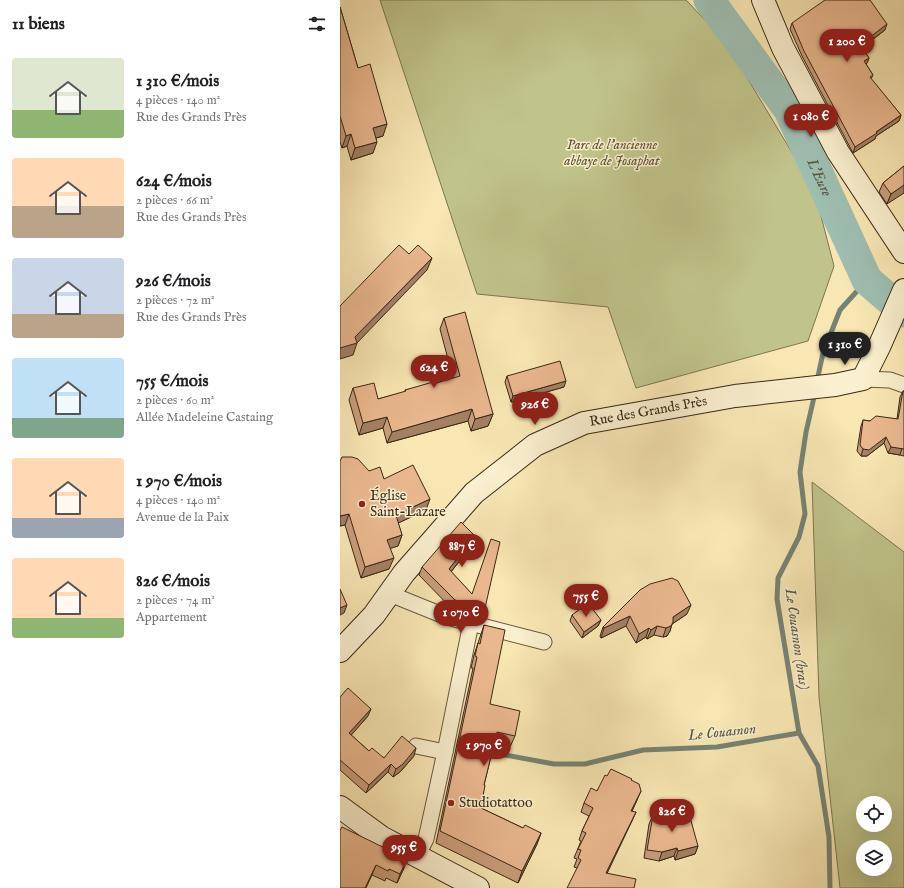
<!DOCTYPE html>
<html lang="fr">
<head>
<meta charset="utf-8">
<style>
	:root { --surface:#fff; --page:#f6f6f6; --text:#202124; --muted:#757577; --accent:#8f2418 }
	body { margin:0; font-family:"IM FELL English",serif; background:var(--page); color:var(--text); height:100vh; display:flex; flex-direction:column; font-size:15px; white-space:nowrap }
	* { box-sizing:border-box; margin:0 }
	p { font-size:13px; color:var(--muted) }
	.icon { flex:none; width:22px; height:22px; fill:none; stroke:currentColor; stroke-width:2; stroke-linecap:round; stroke-linejoin:round }
	.map { position:relative; flex:1; overflow:hidden }
	.sheet { display:flex; flex-direction:column; background:var(--surface); width:340px }
	.sheet>* { flex:none }
	.tools { position:absolute; left:516px; top:796px; display:grid; gap:8px }
	.tools a { display:grid; place-items:center; width:36px; height:36px; border-radius:50%; background:var(--surface); box-shadow:0 4px 16px #0002; font-size:20px }
	.price { position:absolute; translate:-50% -34px; padding:0 9px; border-radius:14px; background:var(--accent); color:#fff; font-size:13px; line-height:26px; filter:drop-shadow(0 1px 2px #0008) }
	.price::after { content:''; position:absolute; left:50%; top:24px; width:12px; height:9px; margin-left:-6px; background:inherit; clip-path:polygon(0 0,100% 0,50% 100%) }
	.price.current { background:#222; color:#fff }
	ul { padding:0; list-style:none }
	li { display:flex; align-items:center; gap:12px; height:100px; padding:0 12px }
	li span { display:grid; place-items:center; flex:none; width:112px; height:80px; border-radius:4px; color:#555 }
	li>.icon { margin-inline-start:auto }
	span .icon { width:48px; height:48px; fill:#fffc; stroke-width:1 }
	li b { font-size:17px }
	h2 { display:flex; justify-content:space-between; align-items:center; height:48px; padding:0 12px; font-size:17px }
	main { display:flex; flex:1; min-height:0 }
	.map>svg:first-child { display:block }
</style>
</head>
<body>
<main>
<section class="sheet">
<h2>11 biens<svg class="icon" aria-label="filters" viewBox="0 0 24 24"><path d="M4 7h16M4 17h16"/><circle cx="9" cy="7" r="2"/><circle cx="15" cy="17" r="2"/></svg></h2>
<ul>
<li><span style="background:linear-gradient(#dfe7d0 65%,#8fb573 0)"><svg class="icon" aria-label="home" viewBox="0 0 24 24"><path d="M3 11l9-7 9 7M6 9v11h12V9"/></svg></span><div><b>1 310 €/mois</b><p>4 pièces · 140 m²</p><p>Rue des Grands Près</p></div></li>
<li><span style="background:linear-gradient(#ffd9b3 60%,#b9a48a 0)"><svg class="icon" aria-label="home" viewBox="0 0 24 24"><path d="M3 11l9-7 9 7M6 9v11h12V9"/></svg></span><div><b>624 €/mois</b><p>2 pièces · 66 m²</p><p>Rue des Grands Près</p></div></li>
<li><span style="background:linear-gradient(#c9d6e8 70%,#b9a48a 0)"><svg class="icon" aria-label="home" viewBox="0 0 24 24"><path d="M3 11l9-7 9 7M6 9v11h12V9"/></svg></span><div><b>926 €/mois</b><p>2 pièces · 72 m²</p><p>Rue des Grands Près</p></div></li>
<li><span style="background:linear-gradient(#bfe0f5 75%,#7fa58c 0)"><svg class="icon" aria-label="home" viewBox="0 0 24 24"><path d="M3 11l9-7 9 7M6 9v11h12V9"/></svg></span><div><b>755 €/mois</b><p>2 pièces · 60 m²</p><p>Allée Madeleine Castaing</p></div></li>
<li><span style="background:linear-gradient(#ffd9b3 75%,#9aa5b1 0)"><svg class="icon" aria-label="home" viewBox="0 0 24 24"><path d="M3 11l9-7 9 7M6 9v11h12V9"/></svg></span><div><b>1 970 €/mois</b><p>4 pièces · 140 m²</p><p>Avenue de la Paix</p></div></li>
<li><span style="background:linear-gradient(#ffd9b3 75%,#8fb573 0)"><svg class="icon" aria-label="home" viewBox="0 0 24 24"><path d="M3 11l9-7 9 7M6 9v11h12V9"/></svg></span><div><b>826 €/mois</b><p>2 pièces · 74 m²</p><p>Appartement</p></div></li>
</ul>
</section>
<div class="map">
<svg width="564" height="888" viewBox="0 0 564 888">
	<rect width="100%" height="100%" fill="#f8e7b3"/>
	<filter id="stains"><feTurbulence type="fractalNoise" baseFrequency=".005" numOctaves="4"/><feColorMatrix values="0 0 0 0 .2 0 0 0 0 .09 0 0 0 0 .02 0 0 0 .5 -.17"/></filter>
	<radialGradient id="worn" r=".72"><stop offset=".6" stop-color="#630" stop-opacity="0"/><stop offset="1" stop-color="#630" stop-opacity=".3"/></radialGradient>
	<!-- green -->
	<g fill="#c0c48a" stroke="#7c7650" fill-rule="evenodd">
		<polygon points="40,0 346,0 385,41 474,189 494,266 468,341 296,388 268,307 137,294"/>
		<path d="M472 482 564 552V888H500L479 697ZM523 803H545V825H523ZM523 847H545V869H523Z"/>
	</g>
	<g fill="none" stroke-linecap="round" stroke-linejoin="round">
		<!-- stream -->
		<g stroke="#768374" stroke-width="5">
			<polyline points="477,381 483,353 500,310 527,280"/>
			<polyline points="475,393 466,432 460,472 465,514 459,537 438,578 437,599 459,733 478,766 489,837 490,888"/>
			<polyline points="149,752 214,764 245,764 303,750 377,747 459,733"/>
		</g>
		<!-- river -->
		<path stroke="#9ebfb2" stroke-width="31" id="s1" d="M369 0 449 110 527 280 564 312"/>
		<!-- street casing -->
		<g stroke="#69583d" stroke-width="17">
			<g id="street">
				<polyline points="523,379 550,380 564,385"/>
				<polyline points="50,594 107,617 204,642"/>
				<polyline points="76,746 105,752"/>
				<polyline points="77,857 86,839 105,752 131,623"/>
			</g>
		</g>
		<!-- secondary casing -->
		<g stroke="#392816" stroke-width="24">
			<g id="secondary">
				<polyline points="423,0 443,48 498,152 564,252"/>
				<path id="s2" d="M0 651 34 615 64 573 134 493 195 445 244 423 395 396 495 385 523 379 539 347 564 290"/>
				<polyline points="0,807 41,837 138,888"/>
			</g>
		</g>
		<!-- street -->
		<use href="#street" stroke="#faefce" stroke-width="15"/>
		<!-- secondary -->
		<use href="#secondary" stroke="#faefce" stroke-width="22"/>
	</g>
	<!-- wall -->
	<g fill="#c99e7b" stroke="#392816">
		<polygon points="0,7 18,68 43,136 36,138 33,153 11,160 7,146 2,148 0,142"/>
		<polygon points="452,23 545,30 522,48 529,58 527,63 526,64 533,75 531,79 561,115 559,121 536,136 535,139 513,153 462,56 450,29"/>
		<polygon points="564,166 547,204 539,192 543,183"/>
		<polygon points="104,318 153,414 148,426 131,431 128,421 47,443 43,428 19,435 9,400 13,388 38,399 65,392 65,390 93,384 113,378 100,329"/>
		<polygon points="167,376 224,387 171,402 165,382"/>
		<polygon points="563,391 564,391 564,456 560,455 548,453 544,443 527,456 521,456 517,451 521,426 523,420 530,421 557,419 560,397"/>
		<polygon points="0,461 29,471 44,479 86,510 58,523 62,535 58,546 50,548 49,569 21,578 5,525 0,526"/>
		<polygon points="135,536 132,545 111,572 145,608 141,616 112,609 79,575 82,567"/>
		<polygon points="300,590 347,614 332,624 330,631 327,636 323,637 314,635 307,639 306,637 296,643 286,626 261,638 260,636 263,627"/>
		<polygon points="232,615 261,620 258,626 242,638 230,621"/>
		<polygon points="144,625 150,704 175,736 170,747 154,744 144,785 141,808 183,828 201,833 197,844 178,883 96,843 133,668 131,668 134,655"/>
		<polygon points="0,697 28,716 11,735 29,751 44,758 74,756 60,772 53,777 48,772 26,793 0,770"/>
		<polygon points="267,776 291,780 297,800 292,811 292,821 237,868 234,867 237,859 234,858 241,841 239,840 242,831 249,816 241,812 244,803 257,791"/>
		<polygon points="313,815 358,846 355,854 335,860 334,856 319,861 304,858 309,824"/>
		<polygon points="0,830 64,868 57,883 46,878 45,881 32,875"/>
	</g>
	<!-- shaded-wall -->
	<g fill="#a48164" stroke="#392816">
		<polygon points="547,24 545,30 518,50 520,45"/>
		<polygon points="529,58 527,63 522,67 524,61"/>
		<polygon points="561,115 559,121 536,136 535,139 513,153 515,147"/>
		<polygon points="47,124 43,136 29,140 33,128"/>
		<polygon points="11,134 7,146 2,148 6,136"/>
		<polygon points="37,142 33,153 11,160 15,148"/>
		<polygon points="564,185 564,193 547,204 551,194"/>
		<polygon points="92,258 87,270 17,343 13,355 0,359 0,348 15,337"/>
		<polygon points="226,381 224,387 171,402 173,396"/>
		<polygon points="132,409 128,421 47,443 52,432"/>
		<polygon points="153,414 148,426 131,431 135,419"/>
		<polygon points="47,417 43,428 19,435 23,423"/>
		<polygon points="546,437 544,443 527,456 521,456 523,449"/>
		<polygon points="551,447 562,448 560,455 548,453"/>
		<polygon points="90,499 86,510 52,526 56,515"/>
		<polygon points="9,514 5,525 0,526 0,516"/>
		<polygon points="62,535 58,546 43,551 47,540"/>
		<polygon points="135,536 132,545 106,578 109,569"/>
		<polygon points="54,558 49,569 21,578 25,567"/>
		<polygon points="7,605 4,613 0,615 0,608"/>
		<polygon points="351,605 347,614 332,624 330,631 327,636 323,637 326,628 333,617"/>
		<polygon points="290,616 286,626 261,638 264,628"/>
		<polygon points="261,620 258,626 242,638 244,632"/>
		<polygon points="317,626 314,635 307,639 311,630"/>
		<polygon points="309,628 306,637 296,643 299,634"/>
		<polygon points="31,709 28,716 6,741 9,733"/>
		<polygon points="76,748 74,756 60,772 53,777 56,769"/>
		<polygon points="51,764 48,772 26,793 29,785"/>
		<polygon points="301,791 297,800 288,820 291,811"/>
		<polygon points="296,812 292,821 263,882 266,873"/>
		<polygon points="201,833 197,844 178,883 182,871"/>
		<polygon points="358,846 355,854 335,860 338,851"/>
		<polygon points="337,848 334,856 319,861 322,852"/>
		<polygon points="67,859 64,868 57,883 60,874"/>
		<polygon points="36,865 32,875 26,888 25,888"/>
	</g>
	<!-- building -->
	<g fill="#eab88f" stroke="#392816">
		<polygon points="485,0 530,0 547,24 520,45 529,58 524,61 533,75 530,77 561,115 536,132 537,133 515,147 464,51 452,23"/>
		<polygon points="0,7 18,68 30,64 47,124 33,128 37,142 15,148 11,134 6,136 0,116"/>
		<polygon points="564,166 564,185 551,194 543,183"/>
		<polygon points="59,245 69,254 78,245 92,258 15,337 17,343 0,348 0,306"/>
		<polygon points="125,312 153,414 135,419 132,409 52,432 47,417 23,423 13,388 34,383 38,399 66,391 65,390 93,382 93,384 120,376 104,318"/>
		<polygon points="220,361 226,381 173,396 167,376"/>
		<polygon points="563,391 564,391 564,449 551,447 546,437 529,450 523,449 520,445 523,420 530,421 536,416 558,419"/>
		<polygon points="2,457 12,457 18,459 29,471 40,467 44,479 73,465 90,499 56,515 62,535 47,540 54,558 25,567 9,514 0,516 0,461"/>
		<polygon points="121,522 135,536 109,569 132,594 151,539 160,542 145,608 115,600 82,567"/>
		<polygon points="332,578 338,581 351,605 333,617 333,622 331,626 326,628 317,626 311,630 309,628 299,634 290,616 264,628 263,627 300,590 310,584"/>
		<polygon points="0,589 7,605 0,608"/>
		<polygon points="248,603 261,620 244,632 232,615"/>
		<polygon points="144,625 165,630 150,704 180,711 175,736 157,732 144,785 145,785 141,808 183,828 185,825 201,833 182,871 100,831 137,657 135,656 138,643 140,644"/>
		<polygon points="8,688 31,709 9,733 29,751 32,748 44,758 62,736 76,748 63,764 56,769 51,764 29,785 0,760 0,697"/>
		<polygon points="271,769 292,779 291,780 299,784 301,791 291,811 296,812 266,873 296,879 294,888 227,888 241,860 238,858 241,850 238,849 246,833 242,831 253,808 244,803 251,788 257,791 265,775 267,776"/>
		<polygon points="348,810 358,846 338,851 337,848 322,852 307,850 313,815 327,817"/>
		<polygon points="2,827 67,859 60,874 49,869 48,871 36,865 25,888 0,888 0,830"/>
	</g>
	<!-- markers -->
	<g fill="#8f2418" stroke="#faefce" stroke-width="1.5">
		<circle cx="22" cy="504" r="4"/>
		<circle cx="111" cy="803" r="4"/>
	</g>
	<g text-anchor="middle" dominant-baseline="central" stroke-width="3" stroke-linejoin="round" paint-order="stroke">
		<!-- park labels -->
		<g font-size="14" font-style="italic" fill="#5b4f33" stroke="#faefce">
			<text x="272" y="145">Parc de l'ancienne<tspan x="272" dy="16">abbaye de Josaphat</tspan></text>
		</g>
		<!-- street labels -->
		<g font-size="14" fill="#392816" stroke="#faefce">
			<text stroke="none"><textPath href="#s2" startOffset="404">Rue des Grands Près</textPath></text>
		</g>
		<!-- poi labels -->
		<g font-size="14" fill="#392816" stroke="#faefce" text-anchor="start">
			<text x="30" y="496">Église<tspan x="30" dy="16">Saint-Lazare</tspan></text>
			<text x="119" y="803">Studiotattoo</text>
		</g>
		<!-- water labels -->
		<g font-size="15" font-style="italic" fill="#575545" stroke="#faefce">
			<text stroke="none"><textPath href="#s1" startOffset="210">L'Eure</textPath></text>
			<text transform="translate(457 639) rotate(82)">Le Couasnon (bras)</text>
			<text transform="translate(382 732) rotate(-6)">Le Couasnon</text>
		</g>
	</g>
	<rect width="100%" height="100%" filter="url(#stains)"/>
	<rect width="100%" height="100%" fill="url(#worn)"/>
</svg>
<div class="tools">
<a><svg class="icon" aria-label="locate" viewBox="0 0 24 24"><circle cx="12" cy="12" r="6"/><path d="M12 2v4M12 18v4M2 12h4M18 12h4"/></svg></a>
<a><svg class="icon" aria-label="layers" viewBox="0 0 24 24"><path d="M12 4l9 5-9 5-9-5zM3 14l9 5 9-5"/></svg></a>
</div>
<b class="price" style="left:507px;top:63px">1 200 €</b>
<b class="price" style="left:471px;top:138px">1 080 €</b>
<b class="price current" style="left:505px;top:366px">1 310 €</b>
<b class="price" style="left:94px;top:389px">624 €</b>
<b class="price" style="left:195px;top:426px">926 €</b>
<b class="price" style="left:122px;top:568px">887 €</b>
<b class="price" style="left:246px;top:618px">755 €</b>
<b class="price" style="left:121px;top:634px">1 070 €</b>
<b class="price" style="left:144px;top:767px">1 970 €</b>
<b class="price" style="left:332px;top:833px">826 €</b>
<b class="price" style="left:64px;top:869px">955 €</b>
</div>
</main>
</body>
</html>
